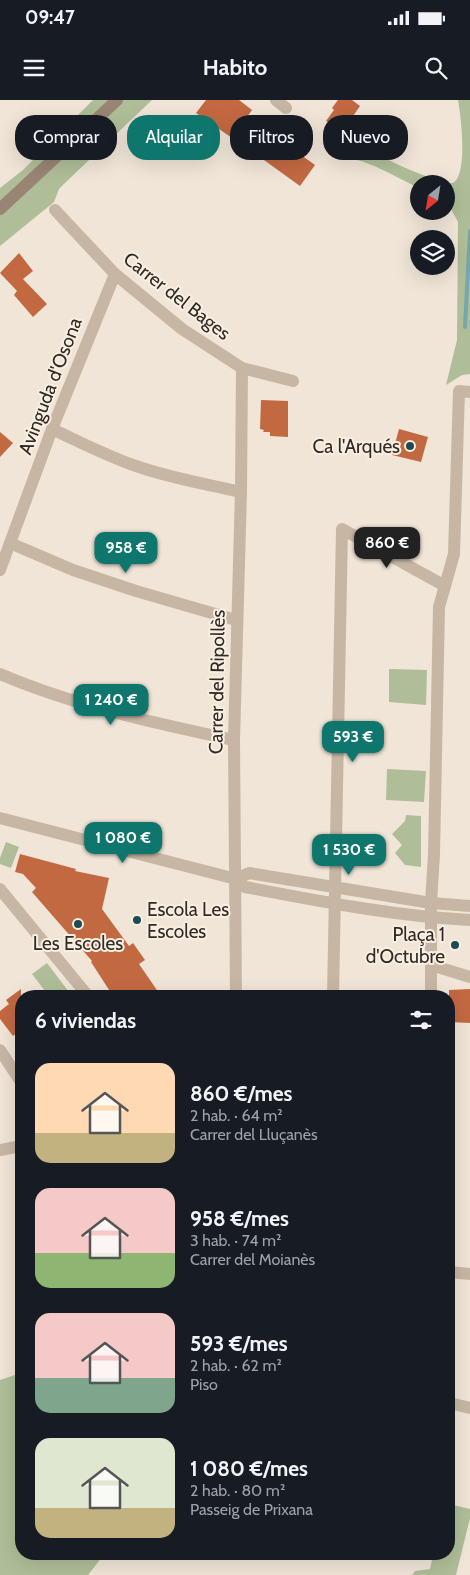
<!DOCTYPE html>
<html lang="es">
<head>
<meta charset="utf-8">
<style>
	:root { --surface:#171b24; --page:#20242c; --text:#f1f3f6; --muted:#9ea1a6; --accent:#0f766e }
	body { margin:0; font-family:Cabin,sans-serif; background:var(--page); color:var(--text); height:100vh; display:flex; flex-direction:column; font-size:19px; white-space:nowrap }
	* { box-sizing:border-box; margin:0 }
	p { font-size:16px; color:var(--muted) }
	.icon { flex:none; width:28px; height:28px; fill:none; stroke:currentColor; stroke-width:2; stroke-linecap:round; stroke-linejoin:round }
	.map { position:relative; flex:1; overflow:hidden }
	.drawer { position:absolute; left:15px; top:890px; width:440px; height:570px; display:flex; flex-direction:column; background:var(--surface); border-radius:20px; box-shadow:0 5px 20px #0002 }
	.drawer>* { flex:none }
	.top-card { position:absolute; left:15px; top:15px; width:440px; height:45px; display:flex; gap:10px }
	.needle { width:32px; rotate:210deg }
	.controls { position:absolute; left:410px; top:75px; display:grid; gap:10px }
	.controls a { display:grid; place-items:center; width:45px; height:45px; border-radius:50%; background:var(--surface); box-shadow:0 5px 20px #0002; font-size:25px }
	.price { position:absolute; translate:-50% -42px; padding:0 11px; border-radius:10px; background:var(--accent); color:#fff; font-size:16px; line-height:32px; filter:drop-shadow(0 1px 2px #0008) }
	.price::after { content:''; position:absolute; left:50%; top:30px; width:15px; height:11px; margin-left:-8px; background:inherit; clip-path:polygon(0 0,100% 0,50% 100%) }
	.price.current { background:#222; color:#fff }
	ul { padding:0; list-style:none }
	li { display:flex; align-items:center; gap:15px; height:125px; padding:0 20px }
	li span { display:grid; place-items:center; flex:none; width:140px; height:100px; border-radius:15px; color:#555 }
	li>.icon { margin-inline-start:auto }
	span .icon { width:60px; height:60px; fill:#fffc; stroke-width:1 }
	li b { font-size:21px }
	h2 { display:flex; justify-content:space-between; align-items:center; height:60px; padding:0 20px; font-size:21px }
	.chip { padding:0 18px; border-radius:20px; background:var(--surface); box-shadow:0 5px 20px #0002; font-size:18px; line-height:45px }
	.chip.current { background:var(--accent); color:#fff }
	.status { display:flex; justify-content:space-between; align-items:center; height:35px; padding:0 25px; background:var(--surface); direction:ltr }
	.status svg { height:14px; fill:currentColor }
	header { display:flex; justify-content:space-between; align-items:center; height:65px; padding:0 20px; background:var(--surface); font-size:22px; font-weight:700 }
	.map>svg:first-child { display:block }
</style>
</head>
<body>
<div class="status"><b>09:47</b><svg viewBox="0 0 49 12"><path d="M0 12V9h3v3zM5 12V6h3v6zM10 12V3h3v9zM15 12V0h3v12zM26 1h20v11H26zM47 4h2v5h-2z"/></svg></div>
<header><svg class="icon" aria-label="menu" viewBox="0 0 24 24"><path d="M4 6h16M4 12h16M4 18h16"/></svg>Habito<svg class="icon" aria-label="search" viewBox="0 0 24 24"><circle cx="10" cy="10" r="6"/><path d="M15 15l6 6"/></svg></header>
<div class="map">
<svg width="470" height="1475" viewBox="0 0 470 1475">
	<rect width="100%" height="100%" fill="#f0e5d7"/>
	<!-- green -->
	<g fill="#afbe98">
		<polygon points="93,0 152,0 67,81 59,89 54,102 0,146 0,88 23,70"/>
		<path d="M458 0H470V274L462 275 446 285 457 240 458 122 451 109 446 105V84H419V88C393 76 364 56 334 57L356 25C358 31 359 39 363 44 374 56 436 83 453 83 468 75 461 16 458 0Z"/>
		<polygon points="389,569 427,570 426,605 389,602"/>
		<polygon points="387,669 426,671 424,702 386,700"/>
		<polygon points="406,715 421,716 421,767 405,765 395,753 402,745 392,734 405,721"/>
		<polygon points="6,742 19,747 11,768 0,764 0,758"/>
		<polygon points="47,863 72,896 49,896 32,874"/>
		<polygon points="21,1273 21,1454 110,1454 102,1457 88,1475 0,1475 0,1280"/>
		<polygon points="449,1404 470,1409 470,1418 456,1475 412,1475 415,1471 430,1469 432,1460 410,1454 449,1454"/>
	</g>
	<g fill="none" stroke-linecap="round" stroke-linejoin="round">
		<!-- stream -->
		<polyline stroke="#77a6ac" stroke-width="4" points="465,227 470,131"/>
	</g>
	<!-- building -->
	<g fill="#c36942">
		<polygon points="206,0 239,0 252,10 232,38 196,13"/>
		<polygon points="338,0 352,0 360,6 342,32 326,21 334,10 332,8"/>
		<polygon points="272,34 315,65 300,86 257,55"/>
		<polygon points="19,153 33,171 23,179 47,204 33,217 14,195 17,191 0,173"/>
		<polygon points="261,300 288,301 288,337 270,336 270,332 263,332 264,330 260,329"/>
		<polygon points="399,329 428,337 421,362 392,355"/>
		<polygon points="0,332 13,343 0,357"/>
		<polygon points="20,754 76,769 75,771 109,778 102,809 129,846 133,843 145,860 139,864 161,896 113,896 91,862 92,861 32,792 36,788 23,774 15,772"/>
		<polygon points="21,889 21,930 13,936 0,919 0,911 9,904 6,900"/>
		<polygon points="470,889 470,923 449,922 449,890"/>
	</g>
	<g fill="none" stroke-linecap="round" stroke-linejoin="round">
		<!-- street -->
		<g stroke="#c7b6a3" stroke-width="12">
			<polyline points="276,0 286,8"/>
			<polyline points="55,110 115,174 182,229 242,268 293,281"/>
			<path d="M52 329C80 342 107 356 136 366 170 378 206 384 241 392"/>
			<polyline points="10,443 73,470 136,491 236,520"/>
			<polyline points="0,470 52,329 115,174"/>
			<path d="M0 574C75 606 155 623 234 640"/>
			<path d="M0 718 236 779 245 787C319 801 394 816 470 820"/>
			<polyline points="236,779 249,773 431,803 470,806"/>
			<polyline points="0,789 88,896"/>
			<polyline points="431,865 470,877"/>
			<polyline points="236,896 234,640 241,392 242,268"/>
			<polyline points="333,896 342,429 445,486"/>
			<polyline points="431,896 431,803 434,754 439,507 454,454 459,291 470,292"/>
			<polyline points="0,950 21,982"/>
			<polyline points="0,1050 21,1046"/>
			<polyline points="449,1172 470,1174"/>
			<polyline points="449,1303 470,1308"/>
		</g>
		<!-- secondary -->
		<polyline stroke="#9a8575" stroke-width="12" points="0,109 117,0"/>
	</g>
	<!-- markers -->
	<g fill="#1c4b52" stroke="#f8efe2" stroke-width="2">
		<circle cx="410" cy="346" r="5"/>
		<circle cx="137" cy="820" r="5"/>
		<circle cx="78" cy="824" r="5"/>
		<circle cx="455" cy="845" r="5"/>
	</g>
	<g text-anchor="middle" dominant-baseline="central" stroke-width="4" stroke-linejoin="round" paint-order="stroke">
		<!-- street labels -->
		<g font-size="19" fill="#322a25" stroke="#f8efe2">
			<text transform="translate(177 196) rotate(38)">Carrer del Bages</text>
			<text transform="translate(50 286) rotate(-69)">Avinguda d'Osona</text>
			<text transform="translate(217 582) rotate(-89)">Carrer del Ripollès</text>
		</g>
		<!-- poi labels -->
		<g font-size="19" fill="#322a25" stroke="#f8efe2" text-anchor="end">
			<text x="400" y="346">Ca l'Arqués</text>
			<text x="147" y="809" text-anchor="start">Escola Les<tspan x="147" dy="22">Escoles</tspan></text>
			<text x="445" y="834">Plaça 1<tspan x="445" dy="22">d'Octubre</tspan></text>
			<text x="78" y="843" text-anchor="middle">Les Escoles</text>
		</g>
	</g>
</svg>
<div class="controls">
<a><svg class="needle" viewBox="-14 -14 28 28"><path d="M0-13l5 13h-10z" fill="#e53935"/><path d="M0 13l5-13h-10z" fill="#9ea1a6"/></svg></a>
<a><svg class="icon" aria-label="layers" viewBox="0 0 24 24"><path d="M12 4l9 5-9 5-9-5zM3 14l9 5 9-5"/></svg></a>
</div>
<b class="price current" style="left:387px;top:469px">860 €</b>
<b class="price" style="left:126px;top:474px">958 €</b>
<b class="price" style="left:111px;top:626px">1 240 €</b>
<b class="price" style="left:353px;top:663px">593 €</b>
<b class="price" style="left:123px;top:764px">1 080 €</b>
<b class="price" style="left:349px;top:776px">1 530 €</b>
<div class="top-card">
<a class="chip">Comprar</a>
<a class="chip current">Alquilar</a>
<a class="chip">Filtros</a>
<a class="chip">Nuevo</a>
</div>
<section class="drawer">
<h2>6 viviendas<svg class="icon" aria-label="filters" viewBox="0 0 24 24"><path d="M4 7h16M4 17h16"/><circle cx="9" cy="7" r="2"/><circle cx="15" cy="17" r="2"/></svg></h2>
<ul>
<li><span style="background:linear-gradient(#ffd9b3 70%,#c2b280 0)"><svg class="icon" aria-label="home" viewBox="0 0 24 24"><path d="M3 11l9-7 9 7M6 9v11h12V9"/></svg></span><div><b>860 €/mes</b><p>2 hab. · 64 m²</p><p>Carrer del Lluçanès</p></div></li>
<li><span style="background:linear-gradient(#f6c9c9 65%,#8fb573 0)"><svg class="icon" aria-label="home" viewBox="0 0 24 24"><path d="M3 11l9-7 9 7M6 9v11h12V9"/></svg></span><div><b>958 €/mes</b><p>3 hab. · 74 m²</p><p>Carrer del Moianès</p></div></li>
<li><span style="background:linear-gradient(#f6c9c9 65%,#7fa58c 0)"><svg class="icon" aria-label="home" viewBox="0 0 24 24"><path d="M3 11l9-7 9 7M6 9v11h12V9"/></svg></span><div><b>593 €/mes</b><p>2 hab. · 62 m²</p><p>Piso</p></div></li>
<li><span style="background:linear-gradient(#dfe7d0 70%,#c2b280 0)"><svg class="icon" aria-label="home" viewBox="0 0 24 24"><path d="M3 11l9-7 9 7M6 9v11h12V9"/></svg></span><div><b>1 080 €/mes</b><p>2 hab. · 80 m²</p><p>Passeig de Prixana</p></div></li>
</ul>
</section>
</div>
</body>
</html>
